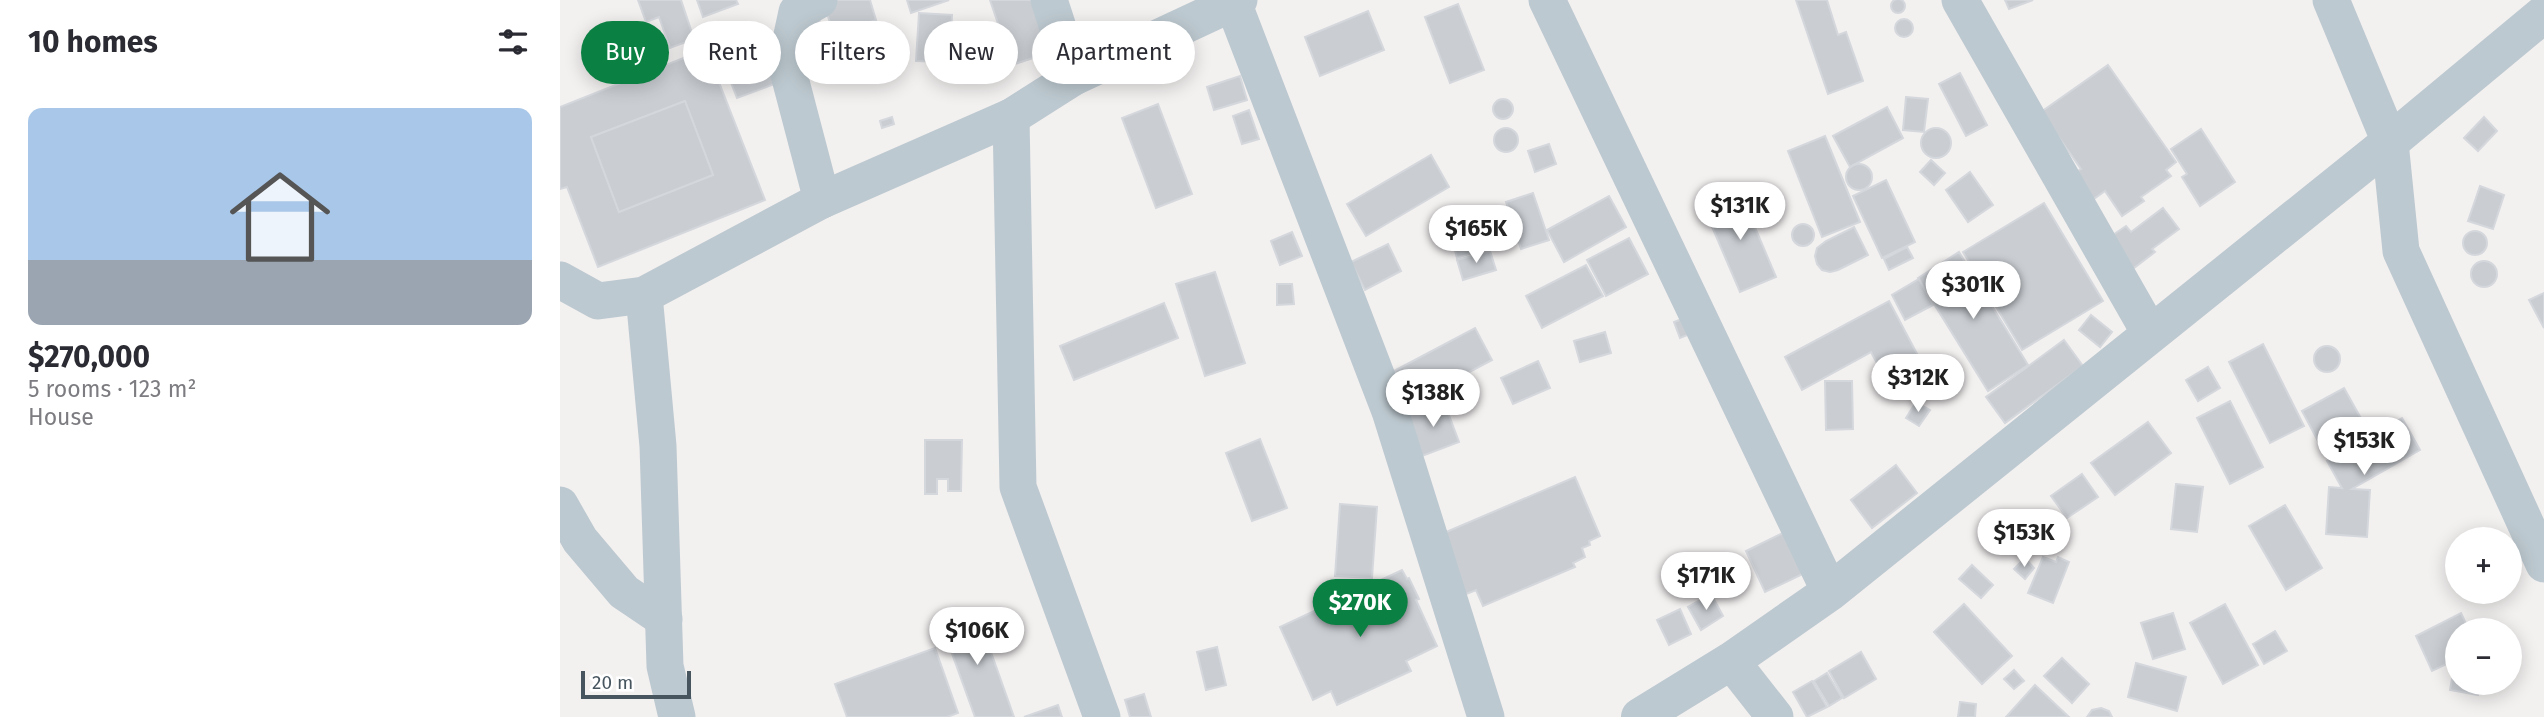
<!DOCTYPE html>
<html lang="en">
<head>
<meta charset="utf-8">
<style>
	:root { --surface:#fff; --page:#f2f2f3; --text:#2b2b33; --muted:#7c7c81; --line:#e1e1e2; --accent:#0b8043 }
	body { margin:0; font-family:"Fira Sans",sans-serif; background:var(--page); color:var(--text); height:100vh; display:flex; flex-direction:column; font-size:26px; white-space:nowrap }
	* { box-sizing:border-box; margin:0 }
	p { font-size:23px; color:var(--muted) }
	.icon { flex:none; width:38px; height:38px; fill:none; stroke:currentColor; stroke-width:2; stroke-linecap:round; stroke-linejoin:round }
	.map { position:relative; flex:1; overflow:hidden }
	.sheet { display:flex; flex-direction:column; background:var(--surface); width:560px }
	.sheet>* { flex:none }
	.banner { position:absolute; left:21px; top:21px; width:665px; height:63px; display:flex; gap:14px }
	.tools { position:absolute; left:1885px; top:527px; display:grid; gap:14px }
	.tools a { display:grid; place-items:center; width:77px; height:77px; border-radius:50%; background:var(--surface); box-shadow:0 4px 18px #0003; font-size:35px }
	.scale { position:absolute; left:21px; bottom:18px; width:110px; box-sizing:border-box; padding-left:7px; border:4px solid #47555f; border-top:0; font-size:19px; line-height:24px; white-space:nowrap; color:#47555f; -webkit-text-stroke:5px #fff; paint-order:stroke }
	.price { position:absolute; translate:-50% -60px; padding:0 16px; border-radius:24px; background:#fff; color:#222; font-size:23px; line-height:46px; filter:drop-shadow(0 2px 4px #0008) }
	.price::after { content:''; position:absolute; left:50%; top:42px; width:21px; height:16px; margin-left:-10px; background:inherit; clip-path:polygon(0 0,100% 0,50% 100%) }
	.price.on { background:var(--accent); color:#fff }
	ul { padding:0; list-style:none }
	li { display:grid; align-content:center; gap:14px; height:371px; padding:0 28px }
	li+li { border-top:2px solid var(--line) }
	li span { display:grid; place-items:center; height:217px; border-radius:14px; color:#555 }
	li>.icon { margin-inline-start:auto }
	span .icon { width:126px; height:126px; fill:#fffc; stroke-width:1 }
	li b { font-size:30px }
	h2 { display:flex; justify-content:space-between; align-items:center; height:84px; padding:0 28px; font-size:30px }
	.chip { padding:0 24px; border-radius:32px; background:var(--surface); box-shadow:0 4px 18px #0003; font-size:24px; line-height:63px }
	.chip.on { background:var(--accent); color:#fff }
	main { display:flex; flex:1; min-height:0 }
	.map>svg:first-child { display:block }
</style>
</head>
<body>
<main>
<section class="sheet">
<h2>10 homes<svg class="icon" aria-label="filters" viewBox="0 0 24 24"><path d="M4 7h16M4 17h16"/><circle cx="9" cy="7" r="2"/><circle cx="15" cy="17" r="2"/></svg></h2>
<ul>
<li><span style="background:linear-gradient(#a9c7e8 70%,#9aa5b1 0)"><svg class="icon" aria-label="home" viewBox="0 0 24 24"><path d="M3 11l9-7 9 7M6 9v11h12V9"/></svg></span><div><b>$270,000</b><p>5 rooms · 123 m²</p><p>House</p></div></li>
</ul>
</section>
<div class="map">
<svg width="1984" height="717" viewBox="0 0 1984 717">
	<rect width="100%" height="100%" fill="#f3f0f0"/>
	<!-- building -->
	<g fill="#caced3" stroke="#d4d7dc" stroke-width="2" fill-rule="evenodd">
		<circle cx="1338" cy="6" r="7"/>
		<polygon points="78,0 121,0 134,39 110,48 99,17 86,22"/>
		<polygon points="137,0 176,0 178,4 143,17"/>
		<polygon points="269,0 310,0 316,20 274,34 263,2"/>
		<polygon points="347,0 389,0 351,13"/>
		<polygon points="430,0 471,0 488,53 452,65"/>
		<polygon points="1236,0 1267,0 1278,35 1286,32 1303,81 1268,94"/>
		<polygon points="1445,0 1473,0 1449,9"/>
		<polygon points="898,4 924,70 890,83 865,17"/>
		<polygon points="808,11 824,50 760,76 745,37"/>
		<polygon points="359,13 392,15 390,62 356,61"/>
		<polygon points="257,16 263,27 242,41"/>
		<circle cx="1344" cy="28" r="9"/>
		<polygon points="205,40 220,82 177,98 161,57"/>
		<path d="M146 49 205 200 38 267 7 187 0 189V107ZM125 101 153 175 59 212 31 137Z"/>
		<polygon points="396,49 430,50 429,74 396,73"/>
		<polygon points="1548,65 1616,162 1606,170 1611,176 1581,197 1584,201 1562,216 1545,191 1531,201 1512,174 1521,169 1481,112"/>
		<polygon points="1400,73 1427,125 1406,136 1379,84"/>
		<polygon points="680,76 687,100 654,110 647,87"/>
		<polygon points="1346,97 1368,99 1364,132 1343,130"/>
		<circle cx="943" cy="109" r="10"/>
		<polygon points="125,101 153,175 59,212 31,137"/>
		<polygon points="598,104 632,194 596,208 562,118"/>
		<polygon points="1327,107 1343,138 1290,167 1273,136"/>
		<polygon points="689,110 699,139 682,144 673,116"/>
		<polygon points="332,117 334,124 322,128 320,121"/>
		<polygon points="1924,117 1937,131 1918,151 1904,138"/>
		<circle cx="946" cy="140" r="12"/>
		<circle cx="1376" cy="143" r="15"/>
		<polygon points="1641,129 1675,182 1640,206 1622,177 1627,174 1611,149"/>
		<polygon points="1265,136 1300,222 1262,237 1228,151"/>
		<polygon points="989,144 996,164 975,172 968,151"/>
		<polygon points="871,155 889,187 806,236 787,204"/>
		<polygon points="1371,160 1385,173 1374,185 1360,172"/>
		<circle cx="1299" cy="177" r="13"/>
		<polygon points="1410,172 1433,205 1408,222 1386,190"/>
		<polygon points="1326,180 1355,242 1322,258 1293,196"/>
		<polygon points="1920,186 1944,195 1933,229 1908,221"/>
		<polygon points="1180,192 1216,277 1180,292 1144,208"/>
		<polygon points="973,193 989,240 961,249 946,202"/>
		<polygon points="1049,196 1066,227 1004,262 987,230"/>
		<polygon points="1484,203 1543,301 1462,350 1403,252"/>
		<polygon points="1603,208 1619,229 1592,249 1595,252 1570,271 1547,239 1566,226 1571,232"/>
		<circle cx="1243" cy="235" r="11"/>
		<polygon points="1294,227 1308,255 1278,270 1270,272 1262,270 1257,264 1255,256 1257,248 1266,241"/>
		<circle cx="1915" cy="243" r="12"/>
		<polygon points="732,232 742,256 720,265 711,241"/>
		<polygon points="914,237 919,251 897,258 893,243"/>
		<polygon points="1069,238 1088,274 1046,296 1027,260"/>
		<polygon points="828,244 841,271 805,290 791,262"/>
		<polygon points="1347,247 1353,258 1329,270 1324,259"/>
		<polygon points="930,251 936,270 903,280 897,260"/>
		<polygon points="1399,252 1468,365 1428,391 1358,278"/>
		<circle cx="1924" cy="274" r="13"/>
		<polygon points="1026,265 1043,296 982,328 966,296"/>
		<polygon points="655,272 685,363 645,376 616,284"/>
		<polygon points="1359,279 1373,305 1345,320 1332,295"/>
		<polygon points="717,284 732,284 734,304 717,305"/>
		<polygon points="1984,293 1984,328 1969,300"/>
		<polygon points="1329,301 1363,365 1328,384 1311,352 1242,390 1225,357"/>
		<polygon points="604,303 618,338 514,380 500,346"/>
		<polygon points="1134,314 1140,330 1120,338 1114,322"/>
		<polygon points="1531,315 1552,332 1540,347 1519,330"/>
		<polygon points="915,328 932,360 851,403 834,371"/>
		<polygon points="1045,332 1051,353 1020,362 1014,341"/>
		<polygon points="1504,340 1523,366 1445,423 1426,397"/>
		<polygon points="1703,344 1744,426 1710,443 1669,362"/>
		<circle cx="1767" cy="359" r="13"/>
		<polygon points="978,361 990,388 953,404 941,378"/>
		<polygon points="1648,367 1660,388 1638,401 1626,380"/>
		<polygon points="1265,381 1292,381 1293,429 1266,430"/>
		<polygon points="1784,388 1802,420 1759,443 1742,411"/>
		<polygon points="1670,401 1703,467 1670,484 1637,418"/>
		<polygon points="884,402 899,442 862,456 847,416"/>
		<polygon points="1356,402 1370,410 1359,426 1346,418"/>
		<polygon points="1842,418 1860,450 1792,489 1810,490 1807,537 1766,534 1769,487 1782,488 1767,461"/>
		<polygon points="1588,422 1611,453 1555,495 1531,463"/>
		<polygon points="700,439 727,508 692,521 666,453"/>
		<polygon points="365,440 402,440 401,491 388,491 388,479 377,479 377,494 365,494"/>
		<polygon points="1336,465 1357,493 1312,528 1291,500"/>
		<polygon points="1522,474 1538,497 1507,518 1491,496"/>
		<polygon points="1015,477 1040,536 1029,541 1030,545 1022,548 1025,557 1013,563 1015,567 923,606 916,590 904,595 879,535"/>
		<polygon points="1616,484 1643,487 1637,532 1611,529"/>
		<polygon points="780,504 817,507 812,578 775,576"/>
		<polygon points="1725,505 1762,568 1726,590 1689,526"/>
		<polygon points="1231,529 1251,570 1205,592 1186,551"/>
		<polygon points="1483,557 1496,562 1498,557 1509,562 1493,603 1468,593"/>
		<polygon points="1465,558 1474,568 1465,579 1454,569"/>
		<polygon points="1412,565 1433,585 1421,598 1399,579"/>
		<polygon points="842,570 847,579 849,578 859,599 856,600 877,646 846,661 851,671 777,705 771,691 753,700 720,627"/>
		<polygon points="1151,594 1163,616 1141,630 1128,607"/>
		<polygon points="1404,604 1452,656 1422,684 1374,632"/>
		<polygon points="1665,604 1698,665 1663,684 1630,623"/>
		<polygon points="1120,609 1131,634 1109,645 1097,620"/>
		<polygon points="416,610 454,717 415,717 381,623"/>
		<polygon points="1613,613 1625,649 1593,659 1581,623"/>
		<polygon points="1901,613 1909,630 1897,630 1897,659 1872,671 1856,636"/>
		<polygon points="1715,631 1727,651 1704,664 1693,644"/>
		<polygon points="657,647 666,685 646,690 637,652"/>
		<polygon points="375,648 398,713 387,717 287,717 275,684"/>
		<polygon points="1301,652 1316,679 1284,698 1269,671"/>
		<polygon points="1502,658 1529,684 1512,703 1484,676"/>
		<polygon points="1576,663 1626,677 1617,711 1568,697"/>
		<polygon points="1894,667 1897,668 1897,682 1920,682 1918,695 1890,690"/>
		<polygon points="1454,670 1464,681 1454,689 1444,679"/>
		<polygon points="1267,673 1282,698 1269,706 1254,681"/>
		<polygon points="1252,681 1267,707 1247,717 1233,692"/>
		<polygon points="1475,685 1509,717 1446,717"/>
		<polygon points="584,694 591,717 570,717 565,700"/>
		<polygon points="1400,702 1416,704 1415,717 1398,717"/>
		<polygon points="498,705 502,717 464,717"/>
		<polygon points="1541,708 1549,711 1552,717 1527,717 1532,710"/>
	</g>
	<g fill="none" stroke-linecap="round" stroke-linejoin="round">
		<!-- minor -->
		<g stroke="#bdc9d0" stroke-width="37">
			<polyline points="259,0 237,12 226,63 262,200"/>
			<polyline points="489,0 514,77"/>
			<polyline points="672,0 830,411 926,717"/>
			<polyline points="987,0 1270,592"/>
			<polyline points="1400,0 1590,333"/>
			<polyline points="1771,0 1830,142 1841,251 1984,564"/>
			<polyline points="451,117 458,487 542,717"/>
			<polyline points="0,280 38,301 84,295 262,200 451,117 514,77 679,0"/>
			<polyline points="84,295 98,446 105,666 117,717"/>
			<polyline points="0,505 20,540 64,592 104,619"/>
			<polyline points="1171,661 1215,717"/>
		</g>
		<!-- tertiary -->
		<polyline stroke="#bdc9d0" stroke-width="38" points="1080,717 1171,661 1270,592 1830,142 1984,14"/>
	</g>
</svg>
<div class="tools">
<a>+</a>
<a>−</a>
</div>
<div class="scale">20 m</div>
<b class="price" style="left:1180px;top:242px">$131K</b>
<b class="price" style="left:916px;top:265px">$165K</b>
<b class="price" style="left:1413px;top:321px">$301K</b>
<b class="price" style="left:1358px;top:414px">$312K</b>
<b class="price" style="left:873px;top:429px">$138K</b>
<b class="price" style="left:1804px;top:477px">$153K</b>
<b class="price" style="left:1464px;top:569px">$153K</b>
<b class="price" style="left:1146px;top:612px">$171K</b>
<b class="price on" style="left:800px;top:639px">$270K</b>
<b class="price" style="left:417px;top:667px">$106K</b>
<div class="banner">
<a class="chip on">Buy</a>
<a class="chip">Rent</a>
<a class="chip">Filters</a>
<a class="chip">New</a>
<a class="chip">Apartment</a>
</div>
</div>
</main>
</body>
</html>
